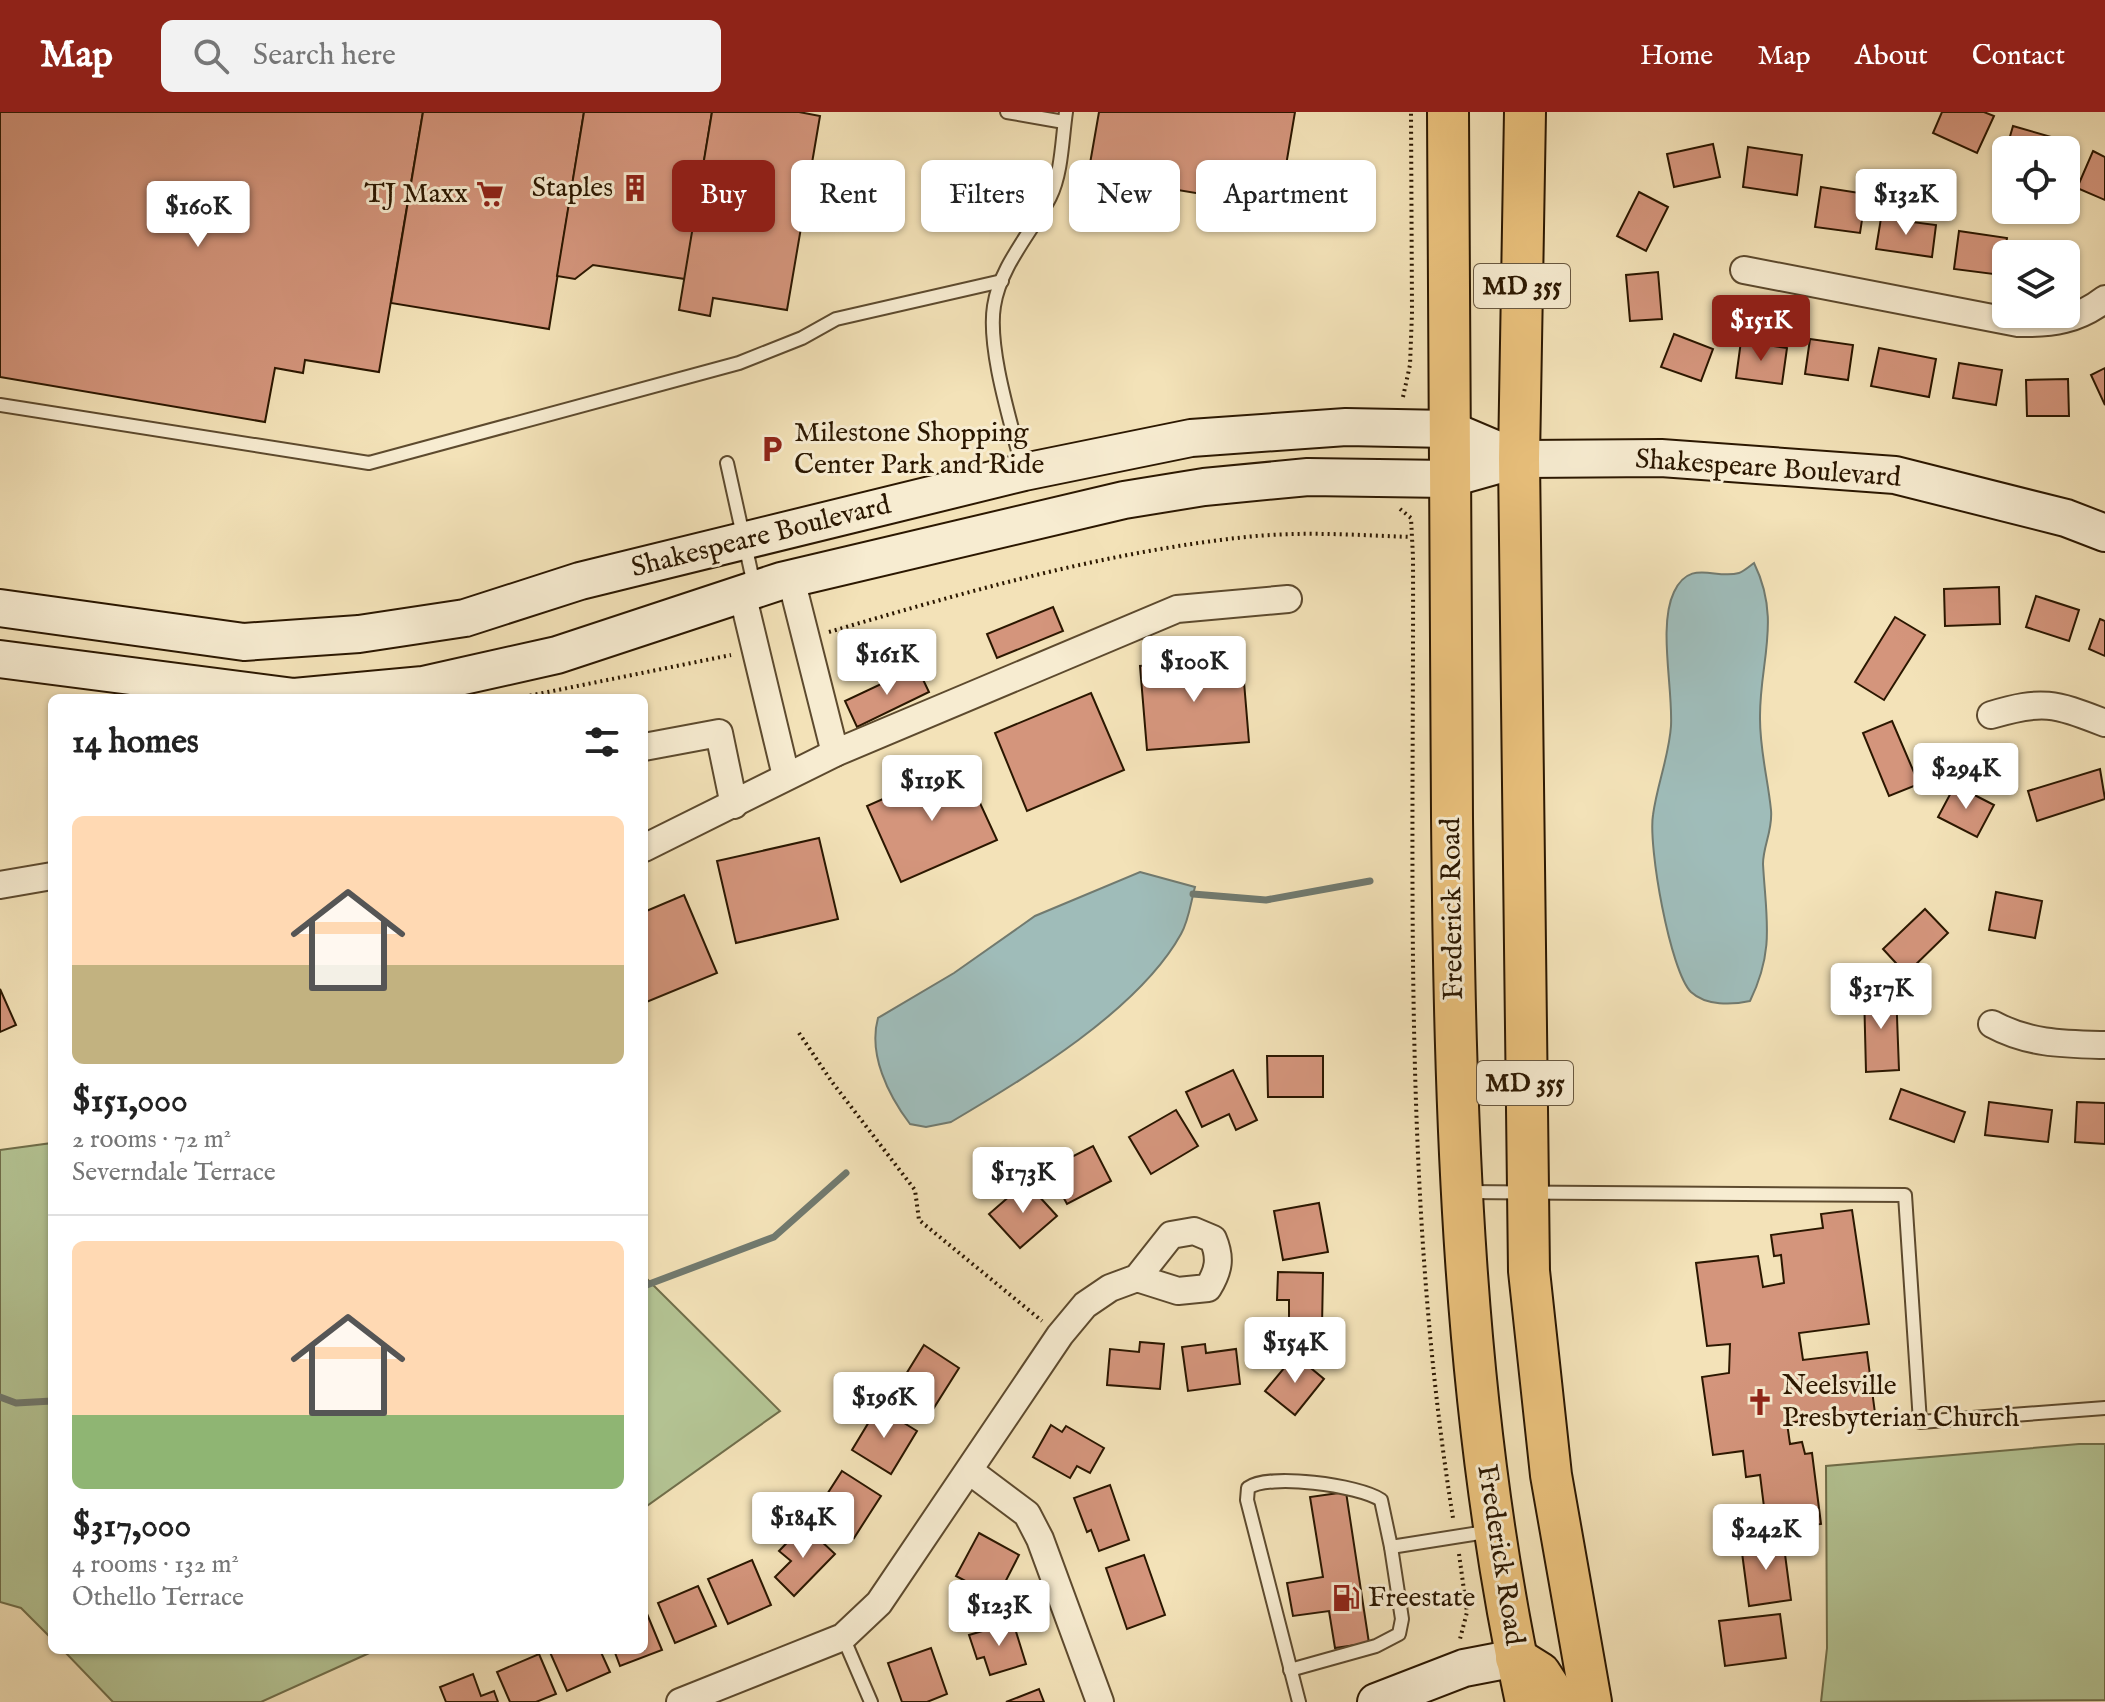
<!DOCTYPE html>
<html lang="en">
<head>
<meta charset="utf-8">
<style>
	:root { --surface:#fff; --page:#f2f2f2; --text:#222; --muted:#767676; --line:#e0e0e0; --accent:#8f2418 }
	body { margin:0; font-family:"IM FELL English",serif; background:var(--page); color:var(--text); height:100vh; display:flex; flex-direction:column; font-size:30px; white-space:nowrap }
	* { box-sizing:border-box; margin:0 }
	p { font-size:26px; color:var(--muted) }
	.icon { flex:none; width:44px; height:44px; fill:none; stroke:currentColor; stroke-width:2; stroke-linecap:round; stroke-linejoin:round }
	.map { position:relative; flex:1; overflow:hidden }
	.details { position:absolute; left:48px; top:582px; width:600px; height:960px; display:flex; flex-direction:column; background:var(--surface); border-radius:12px; box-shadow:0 2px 6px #0004 }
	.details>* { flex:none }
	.guide { position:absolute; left:672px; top:48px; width:760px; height:72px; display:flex; gap:16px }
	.controls { position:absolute; left:1992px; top:24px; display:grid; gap:16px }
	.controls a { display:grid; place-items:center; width:88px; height:88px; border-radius:12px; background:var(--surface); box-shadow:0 2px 6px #0004; font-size:40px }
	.price { position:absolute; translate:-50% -68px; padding:0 18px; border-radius:8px; background:#fff; color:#222; font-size:26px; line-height:52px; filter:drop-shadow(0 2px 4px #0008) }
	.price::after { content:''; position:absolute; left:50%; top:48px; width:24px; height:18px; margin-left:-12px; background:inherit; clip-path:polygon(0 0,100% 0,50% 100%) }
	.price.on { background:var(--accent); color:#fff }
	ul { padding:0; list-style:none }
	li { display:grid; align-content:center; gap:16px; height:424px; padding:0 24px }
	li+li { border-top:2px solid var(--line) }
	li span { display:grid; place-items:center; height:248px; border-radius:12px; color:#555 }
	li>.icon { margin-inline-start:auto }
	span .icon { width:144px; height:144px; fill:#fffc; stroke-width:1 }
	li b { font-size:34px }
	h2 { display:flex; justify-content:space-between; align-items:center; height:96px; padding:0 24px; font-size:34px }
	.pill { padding:0 28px; border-radius:12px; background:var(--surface); box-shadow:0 2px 6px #0004; font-size:28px; line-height:72px }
	.pill.on { background:var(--accent); color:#fff }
	header { display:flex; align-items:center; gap:48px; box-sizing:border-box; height:112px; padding:0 40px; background:var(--accent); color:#fff }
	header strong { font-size:38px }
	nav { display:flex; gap:44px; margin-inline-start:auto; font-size:28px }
	.search { width:560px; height:72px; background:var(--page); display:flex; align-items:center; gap:20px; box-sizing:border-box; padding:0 28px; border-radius:12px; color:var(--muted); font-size:30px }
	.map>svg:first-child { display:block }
</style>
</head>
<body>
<header>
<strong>Map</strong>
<div class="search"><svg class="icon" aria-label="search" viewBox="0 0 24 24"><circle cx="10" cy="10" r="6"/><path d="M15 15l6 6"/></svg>Search here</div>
<nav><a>Home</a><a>Map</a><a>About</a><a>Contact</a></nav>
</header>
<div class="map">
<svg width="2105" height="1590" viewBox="0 0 2105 1590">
	<rect width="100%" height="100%" fill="#f3e2b8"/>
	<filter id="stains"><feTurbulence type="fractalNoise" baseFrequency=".0025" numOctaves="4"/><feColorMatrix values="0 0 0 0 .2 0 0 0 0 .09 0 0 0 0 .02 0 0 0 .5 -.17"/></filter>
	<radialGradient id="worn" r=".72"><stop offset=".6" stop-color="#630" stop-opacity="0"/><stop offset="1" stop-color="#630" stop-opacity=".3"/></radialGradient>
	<!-- green -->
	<g fill="#b4c494" stroke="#706e4a" stroke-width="2">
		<polygon points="52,1031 52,1527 21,1496 0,1490 0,1038"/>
		<polygon points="644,1164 780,1299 644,1396"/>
		<polygon points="2079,1332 2105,1332 2105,1588 1821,1590 1827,1536 1826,1354"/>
		<polygon points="63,1538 376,1538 261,1590 113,1590"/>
	</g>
	<!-- water -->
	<g fill="#9fbcb9" stroke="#717a6f" stroke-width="2">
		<path d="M1754 451C1782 508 1759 551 1760 607 1760 639 1768 668 1771 698 1773 718 1763 734 1763 752 1766 806 1775 838 1750 889 1732 893 1706 894 1691 880 1670 859 1648 734 1653 703 1657 673 1669 644 1671 614 1673 576 1658 513 1674 480 1690 446 1715 468 1739 461 1743 460 1750 454 1754 451Z"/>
		<path d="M1140 760 1195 775C1191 789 1189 808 1181 822 1139 898 1026 966 951 1010L926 1015 910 1012C888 983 868 942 878 906L954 861 1035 804Z"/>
	</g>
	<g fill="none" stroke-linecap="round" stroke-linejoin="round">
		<!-- stream -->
		<g stroke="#717a6f" stroke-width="7">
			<polyline points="1193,782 1266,788 1370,769"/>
			<polyline points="644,1174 774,1125 846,1061"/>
			<polyline points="0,1285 16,1291 52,1289"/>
		</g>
	</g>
	<!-- building -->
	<g fill="#d4957c" stroke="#2b1700" stroke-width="2">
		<polygon points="0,0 423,0 379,260 305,248 303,261 275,256 265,310 0,265"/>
		<polygon points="423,0 584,0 549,217 391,191"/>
		<polygon points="584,0 712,0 685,167 593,153 575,167 557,164"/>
		<polygon points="712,0 799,0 820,4 787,198 713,186 710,204 679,198"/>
		<polygon points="1099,0 1295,0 1279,95 1088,63"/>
		<polygon points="1942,0 1984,0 1994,4 1977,41 1933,21"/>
		<polygon points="2013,14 2058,27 2055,38 2006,38 2006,53 2002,52"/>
		<polygon points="1713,32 1720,65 1674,75 1667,42"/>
		<polygon points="1748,35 1802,43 1797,83 1743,75"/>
		<polygon points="2093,39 2105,45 2105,88 2077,76"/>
		<polygon points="1821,75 1866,82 1860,121 1815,115"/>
		<polygon points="1639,80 1668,95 1646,139 1617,124"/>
		<polygon points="1881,106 1936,113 1932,145 1876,137"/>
		<polygon points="1959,119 2007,126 2001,163 1954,157"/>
		<polygon points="2070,134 2078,170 2066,173 2066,142 2034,142"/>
		<polygon points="1658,160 1662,207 1630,209 1626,163"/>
		<polygon points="1674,222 1713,237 1701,269 1661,255"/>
		<polygon points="1810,227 1853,233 1848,268 1805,262"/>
		<polygon points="1741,229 1787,236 1782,272 1736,266"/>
		<polygon points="1879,236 1936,247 1929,285 1871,274"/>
		<polygon points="1959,251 2002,258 1996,293 1953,286"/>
		<polygon points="2105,256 2105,293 2091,263"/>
		<polygon points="2068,267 2069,304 2027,304 2026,268"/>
		<polygon points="1999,475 2000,512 1945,514 1944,477"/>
		<polygon points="2036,484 2079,498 2069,529 2026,515"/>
		<polygon points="1053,495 1063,519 997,546 987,522"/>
		<polygon points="1895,505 1925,523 1884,588 1855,570"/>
		<polygon points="2100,507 2105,509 2105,544 2089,537"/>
		<polygon points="1242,546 1249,630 1147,638 1140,554"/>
		<polygon points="917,555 929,580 857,615 845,589"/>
		<polygon points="1091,581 1124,658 1027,699 995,621"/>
		<polygon points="1892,609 1919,672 1889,684 1863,621"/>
		<polygon points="962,652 997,728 901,770 867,694"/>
		<polygon points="2100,657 2105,687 2037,709 2028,679"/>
		<polygon points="1955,673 1994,693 1977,725 1938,705"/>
		<polygon points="819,726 838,807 736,831 717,749"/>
		<polygon points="1996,780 2042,789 2035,826 1989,818"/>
		<polygon points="684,783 717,861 644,891 644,800"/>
		<polygon points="1925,797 1948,821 1906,862 1883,837"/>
		<polygon points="0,877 16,913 0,920"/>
		<polygon points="1896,878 1899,958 1866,960 1864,879"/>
		<polygon points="1267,944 1323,944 1323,985 1268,985"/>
		<polygon points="1233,958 1257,1008 1236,1018 1229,1002 1202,1015 1186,980"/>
		<polygon points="1901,977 1965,1000 1954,1030 1890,1007"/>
		<polygon points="1989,990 2052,998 2048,1030 1985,1023"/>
		<polygon points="2077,990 2105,991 2105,1032 2075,1030"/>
		<polygon points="1176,998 1198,1034 1151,1062 1129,1025"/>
		<polygon points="1093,1034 1111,1069 1067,1092 1048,1057"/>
		<polygon points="1026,1070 1057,1104 1020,1136 989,1102"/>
		<polygon points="1319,1091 1328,1140 1283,1148 1274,1099"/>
		<polygon points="1852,1098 1869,1212 1799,1221 1803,1248 1867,1240 1875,1301 1787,1311 1790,1332 1802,1330 1805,1342 1812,1341 1821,1412 1767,1419 1760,1363 1746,1365 1743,1339 1713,1343 1702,1265 1729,1261 1730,1232 1707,1234 1696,1151 1758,1144 1763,1175 1784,1171 1781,1143 1774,1144 1771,1123 1823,1116 1821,1102"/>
		<polygon points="1278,1160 1323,1161 1322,1215 1289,1214 1289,1188 1277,1188"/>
		<polygon points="1140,1230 1164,1232 1160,1277 1107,1273 1110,1237 1139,1240"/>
		<polygon points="1205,1232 1206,1241 1236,1237 1240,1272 1188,1279 1182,1235"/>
		<polygon points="924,1233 959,1256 930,1302 895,1280"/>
		<polygon points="1295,1243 1324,1267 1295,1303 1265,1279"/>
		<polygon points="878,1295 917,1319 891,1362 852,1338"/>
		<polygon points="1051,1313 1062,1320 1066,1314 1104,1336 1090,1361 1077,1354 1070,1366 1033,1345"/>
		<polygon points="842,1359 881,1384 854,1426 815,1401"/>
		<polygon points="1110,1373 1129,1428 1099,1439 1091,1418 1087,1420 1074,1386"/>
		<polygon points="1346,1380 1369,1531 1335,1536 1329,1499 1293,1504 1287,1471 1323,1465 1310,1385"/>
		<polygon points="804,1413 835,1442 794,1484 775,1465 791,1449 779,1439"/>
		<polygon points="979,1421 1019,1443 997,1486 956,1464"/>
		<polygon points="1783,1427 1791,1488 1749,1494 1741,1433"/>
		<polygon points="1144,1443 1165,1503 1127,1517 1106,1456"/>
		<polygon points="752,1448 771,1493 728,1512 708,1467"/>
		<polygon points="698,1474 716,1514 675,1531 658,1491"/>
		<polygon points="645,1497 662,1538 620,1554 614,1538 644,1538"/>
		<polygon points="1780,1502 1786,1546 1725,1554 1719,1509"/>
		<polygon points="1013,1510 1026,1552 990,1563 984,1545 977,1547 969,1523"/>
		<polygon points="931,1536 947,1582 927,1590 902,1590 888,1551"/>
		<polygon points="549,1538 600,1538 610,1560 567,1579"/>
		<polygon points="539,1542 556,1582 536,1590 510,1590 497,1560"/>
		<polygon points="473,1562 481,1584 494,1579 498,1590 446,1590 440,1575"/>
		<polygon points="1039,1577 1044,1590 1006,1590"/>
	</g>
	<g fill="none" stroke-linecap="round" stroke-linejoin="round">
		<!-- lane casing -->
		<g stroke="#5d4a2e" stroke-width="16">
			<g id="lane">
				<polyline points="1007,0 1064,10"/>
				<polyline points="0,293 369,351 739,251 802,226 836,207 1002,169"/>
				<polyline points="727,351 754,473"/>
				<path d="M1023 358C1012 314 987 237 994 194 1000 154 1032 120 1050 85 1062 61 1062 27 1066 0"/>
				<polyline points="1466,1080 1905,1083 1920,1310 2105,1296"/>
				<polyline points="843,1525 871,1590"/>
				<polyline points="1290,1558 1376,1534 1399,1522 1402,1507 1391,1435"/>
				<path d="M1299 1590 1247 1388 1248 1376C1268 1361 1359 1373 1381 1388L1391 1435 1492 1419"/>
			</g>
		</g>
		<!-- street casing -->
		<g stroke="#5d4a2e" stroke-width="30">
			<g id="street">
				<path d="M1744 158 2018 211C2052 212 2078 208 2105 187"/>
				<polyline points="791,467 835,641"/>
				<polyline points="742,481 786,664"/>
				<path d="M1991 603C2044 587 2055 592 2105 611"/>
				<polyline points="644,635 719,621 734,693"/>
				<polyline points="644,736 835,641 1177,497 1288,487"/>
				<polyline points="0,773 52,764"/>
				<path d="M1992 912C2029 932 2064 932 2105 933"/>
				<polyline points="971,1360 1027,1402 1040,1427 1100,1590"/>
				<path d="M680 1590 843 1525 879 1491 1060 1223 1085 1193 1110 1176 1137 1166 1171 1123 1194 1119 1213 1127C1221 1146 1219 1158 1208 1176L1178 1179 1137 1166"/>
			</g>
		</g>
		<!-- secondary casing -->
		<g stroke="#2b1700" stroke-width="40">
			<g id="secondary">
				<polyline points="0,496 244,530 359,522 465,506 580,469 1024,360 1191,326 1346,315 1448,317 1519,347"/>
				<polyline points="0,547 294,585 423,573 557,543 781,469 1124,388 1204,375 1308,365 1448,367 1519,347 1661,346 1895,363 2066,406 2105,421"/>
				<polyline points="1376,1590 1464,1556 1516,1546"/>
			</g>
		</g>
		<!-- primary casing -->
		<g stroke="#2b1700" stroke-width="44">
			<g id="primary">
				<path d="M1448 0C1448 235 1449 470 1452 705 1455 1002 1462 1299 1526 1590"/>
				<polyline points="1525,0 1519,347 1529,1159 1551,1363 1591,1590"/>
				<polyline points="1516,1546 1540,1561 1559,1590"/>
			</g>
		</g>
		<!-- path -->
		<g stroke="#2b1700" stroke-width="4" stroke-dasharray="2 4" stroke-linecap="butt">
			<polyline points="1403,285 1410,253 1412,201 1411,0"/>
			<path d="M1400 397 1411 406 1413 445C1414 765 1402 1089 1453 1406"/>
			<path d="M829 520C965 480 1105 440 1246 425 1301 419 1357 423 1411 425"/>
			<polyline points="518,586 731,543"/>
			<polyline points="799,921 832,970 915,1078 919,1108 1042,1209"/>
			<polyline points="1459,1442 1467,1500 1460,1527"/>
		</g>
		<!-- lane -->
		<use href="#lane" stroke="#f7ecd1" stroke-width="12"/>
		<!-- street -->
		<use href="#street" stroke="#f7ecd1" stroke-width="26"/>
		<!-- secondary -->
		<use href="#secondary" stroke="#f7ecd1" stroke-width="36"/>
		<!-- primary -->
		<use href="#primary" stroke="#eac17c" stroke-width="40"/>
	</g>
	<!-- icons -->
	<defs>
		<g id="building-bare" transform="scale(2.16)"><path d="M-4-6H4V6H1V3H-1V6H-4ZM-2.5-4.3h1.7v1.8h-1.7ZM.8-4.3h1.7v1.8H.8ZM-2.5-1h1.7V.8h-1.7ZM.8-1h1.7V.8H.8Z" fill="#8f2418" stroke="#f7ecd1" stroke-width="2.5" paint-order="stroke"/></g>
		<g id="supermarket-bare" transform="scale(2.16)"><path d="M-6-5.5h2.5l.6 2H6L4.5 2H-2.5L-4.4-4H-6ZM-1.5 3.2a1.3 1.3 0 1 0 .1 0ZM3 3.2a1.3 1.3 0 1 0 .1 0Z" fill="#8f2418" stroke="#f7ecd1" stroke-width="2.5" paint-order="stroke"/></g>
		<g id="parking-bare" transform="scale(2.16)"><path d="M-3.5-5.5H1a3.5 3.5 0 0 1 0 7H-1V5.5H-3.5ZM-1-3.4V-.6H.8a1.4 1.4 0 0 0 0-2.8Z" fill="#8f2418" stroke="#f7ecd1" stroke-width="2.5" paint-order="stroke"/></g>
		<g id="church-bare" transform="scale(2.16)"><path d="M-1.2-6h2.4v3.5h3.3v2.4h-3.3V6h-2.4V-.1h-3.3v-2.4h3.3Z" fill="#8f2418" stroke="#f7ecd1" stroke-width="2.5" paint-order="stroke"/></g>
		<g id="fuel-bare" transform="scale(2.16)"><path d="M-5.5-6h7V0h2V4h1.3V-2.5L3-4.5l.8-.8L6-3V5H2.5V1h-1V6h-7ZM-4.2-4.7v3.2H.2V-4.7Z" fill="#8f2418" stroke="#f7ecd1" stroke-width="2.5" paint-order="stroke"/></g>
	</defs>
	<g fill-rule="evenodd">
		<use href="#building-bare" x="635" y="76"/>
		<use href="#supermarket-bare" x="490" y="82"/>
		<use href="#parking-bare" x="772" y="337"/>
		<use href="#church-bare" x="1760" y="1290"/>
		<use href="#fuel-bare" x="1346" y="1486"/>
	</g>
	<g text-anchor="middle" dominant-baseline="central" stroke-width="6" stroke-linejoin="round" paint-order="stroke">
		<!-- shield labels -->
		<g fill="#f7ecd1" stroke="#68573f" stroke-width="2">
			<rect x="1474" y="152" width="96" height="44" rx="6"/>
			<rect x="1477" y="949" width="96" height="44" rx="6"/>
		</g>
		<g font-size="26" font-weight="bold" fill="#2b1700">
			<text x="1522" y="174">MD 355</text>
			<text x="1525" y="971">MD 355</text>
		</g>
		<!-- poi labels -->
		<g font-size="28" fill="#2b1700" stroke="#f7ecd1" text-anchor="start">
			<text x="613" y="76" text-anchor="end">Staples</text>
			<text x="468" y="82" text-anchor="end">TJ Maxx</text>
			<text x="794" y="321">Milestone Shopping<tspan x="794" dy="32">Center Park and Ride</tspan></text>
			<text x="1782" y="1274">Neelsville<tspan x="1782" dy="32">Presbyterian Church</tspan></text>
			<text x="1368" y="1486">Freestate</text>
		</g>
		<!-- street labels -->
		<g font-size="28" fill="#2b1700" stroke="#f7ecd1">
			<text transform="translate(1768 357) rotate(4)">Shakespeare Boulevard</text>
			<text transform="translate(761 425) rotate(-14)">Shakespeare Boulevard</text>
			<text transform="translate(1453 797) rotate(-91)">Frederick Road</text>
			<text transform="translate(1500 1443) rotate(81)">Frederick Road</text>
		</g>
	</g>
	<rect width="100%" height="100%" filter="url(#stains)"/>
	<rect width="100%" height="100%" fill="url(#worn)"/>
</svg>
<div class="controls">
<a><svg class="icon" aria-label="locate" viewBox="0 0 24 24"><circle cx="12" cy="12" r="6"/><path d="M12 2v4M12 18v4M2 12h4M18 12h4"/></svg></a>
<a><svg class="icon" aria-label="layers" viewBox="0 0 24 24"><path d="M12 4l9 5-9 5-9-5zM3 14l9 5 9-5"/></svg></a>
</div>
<b class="price" style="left:1906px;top:125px">$132K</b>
<b class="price" style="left:198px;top:137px">$160K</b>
<b class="price on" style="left:1761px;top:251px">$151K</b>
<b class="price" style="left:887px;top:585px">$161K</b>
<b class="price" style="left:1194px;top:592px">$100K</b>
<b class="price" style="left:1966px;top:699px">$294K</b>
<b class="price" style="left:932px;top:711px">$119K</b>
<b class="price" style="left:1881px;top:919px">$317K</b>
<b class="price" style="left:1023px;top:1103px">$173K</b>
<b class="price" style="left:1295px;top:1273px">$154K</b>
<b class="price" style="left:884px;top:1328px">$196K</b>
<b class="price" style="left:803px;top:1448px">$184K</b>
<b class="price" style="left:1766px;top:1460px">$242K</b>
<b class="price" style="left:999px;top:1536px">$123K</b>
<div class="guide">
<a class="pill on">Buy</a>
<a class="pill">Rent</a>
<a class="pill">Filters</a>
<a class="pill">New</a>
<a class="pill">Apartment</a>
</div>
<section class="details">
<h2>14 homes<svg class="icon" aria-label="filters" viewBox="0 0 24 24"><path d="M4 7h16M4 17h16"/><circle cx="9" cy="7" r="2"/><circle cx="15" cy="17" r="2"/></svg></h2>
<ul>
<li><span style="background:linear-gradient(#ffd9b3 60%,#c2b280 0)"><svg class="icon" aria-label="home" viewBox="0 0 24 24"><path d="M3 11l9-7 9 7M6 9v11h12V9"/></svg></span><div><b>$151,000</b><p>2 rooms · 72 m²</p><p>Severndale Terrace</p></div></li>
<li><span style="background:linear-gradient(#ffd9b3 70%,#8fb573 0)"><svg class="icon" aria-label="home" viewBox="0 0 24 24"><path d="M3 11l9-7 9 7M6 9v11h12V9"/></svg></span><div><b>$317,000</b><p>4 rooms · 132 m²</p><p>Othello Terrace</p></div></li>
</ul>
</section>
</div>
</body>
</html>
